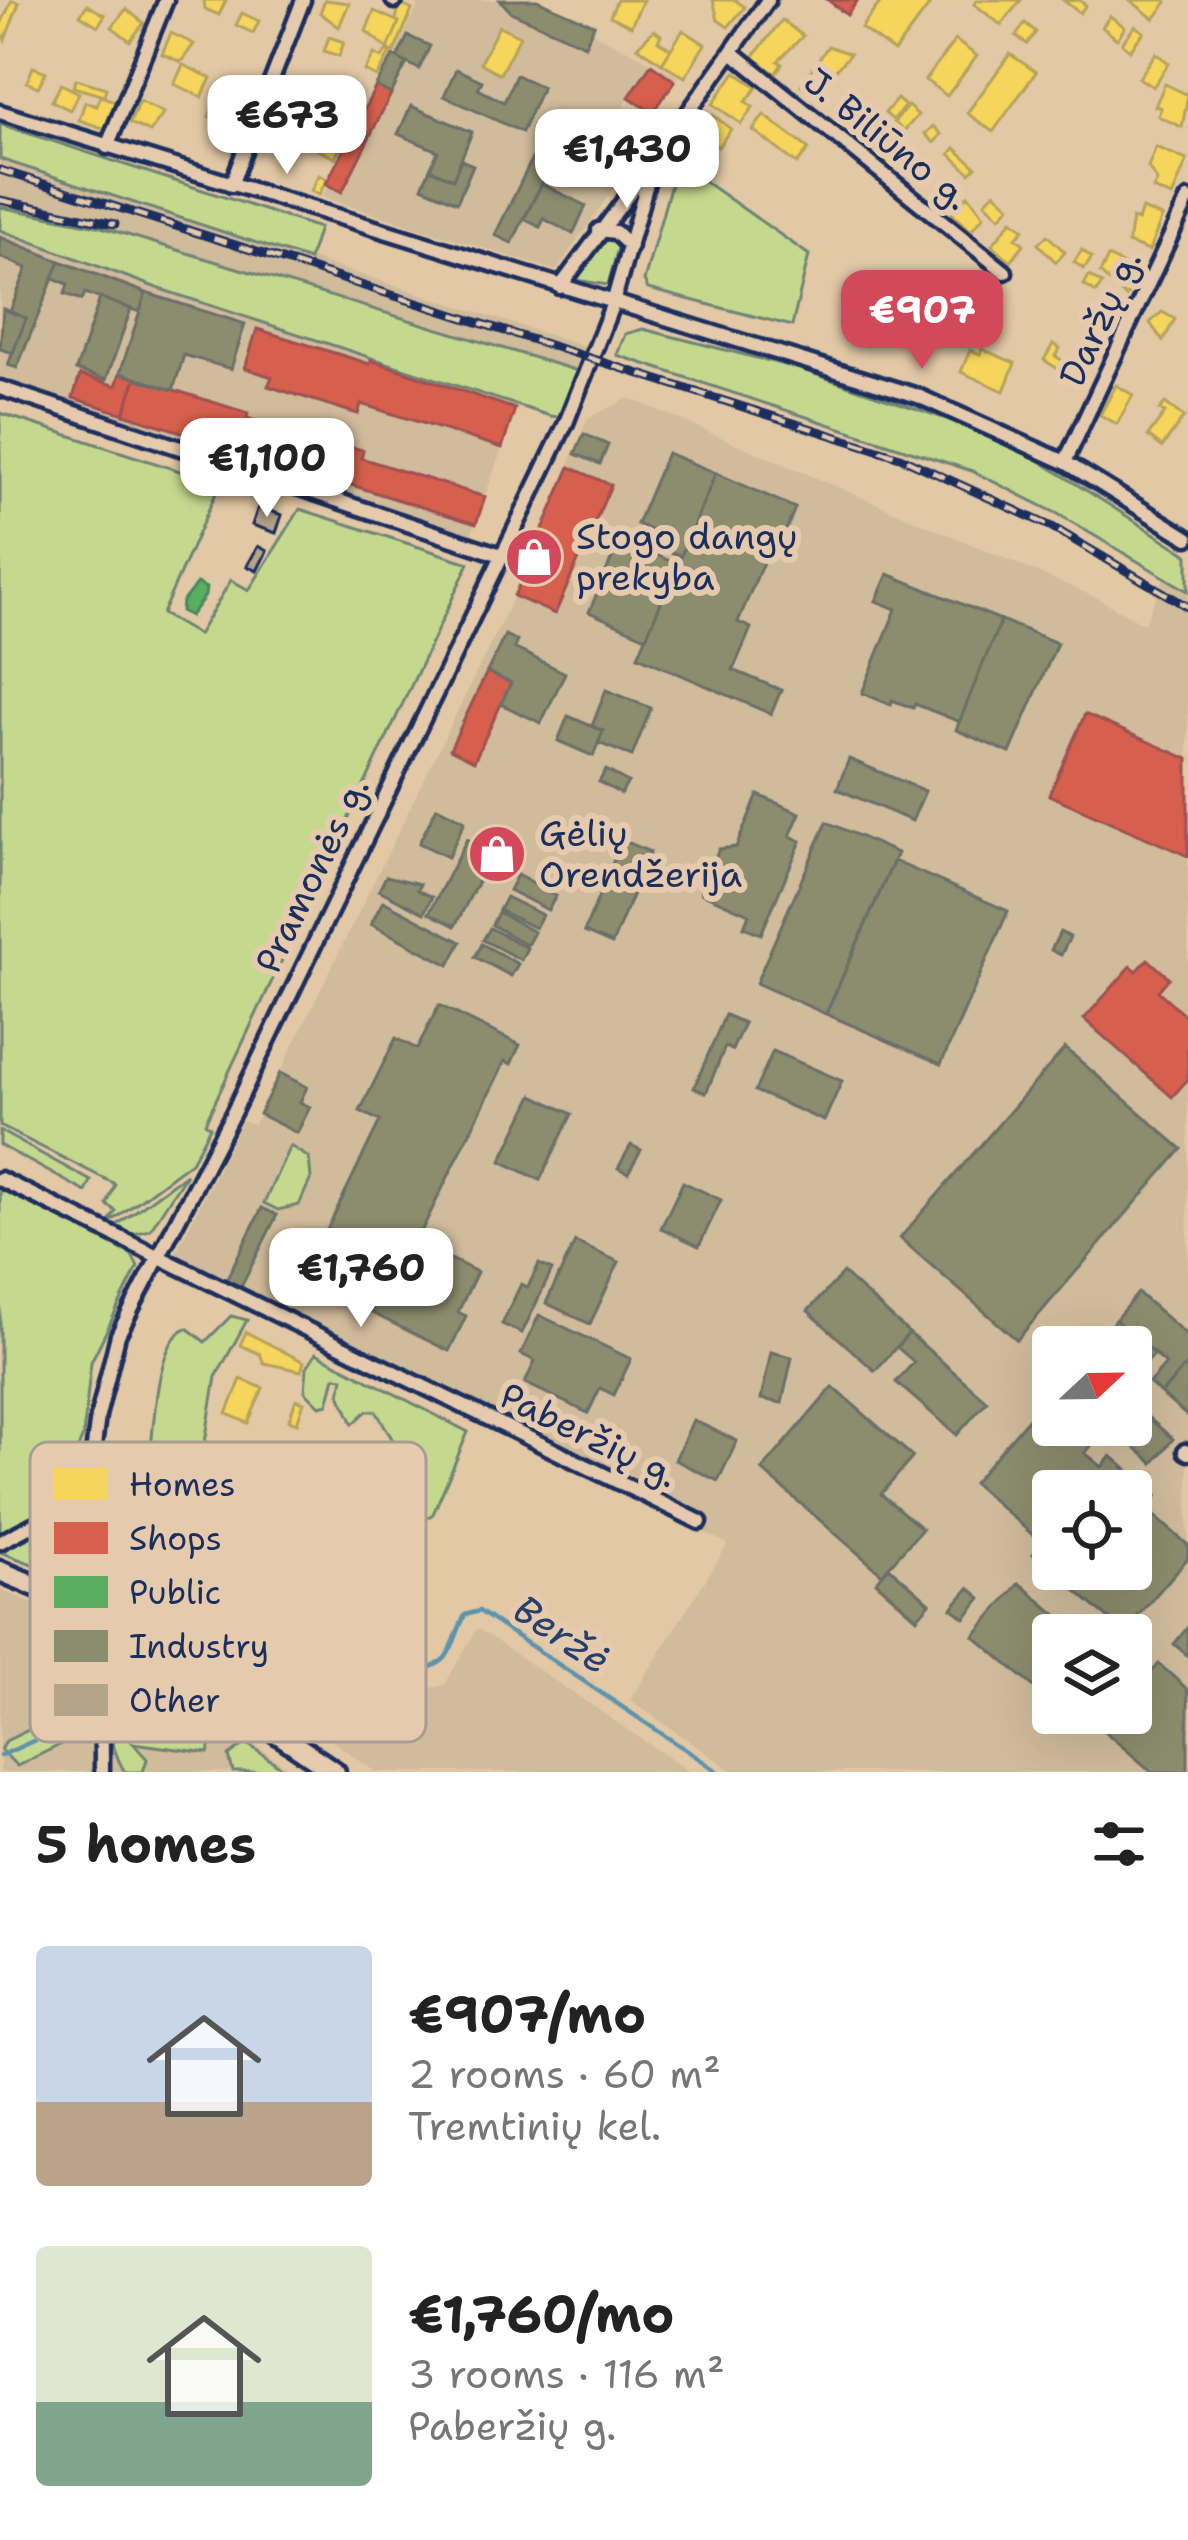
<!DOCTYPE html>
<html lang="en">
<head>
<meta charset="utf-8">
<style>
	:root { --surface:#fff; --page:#f6f6f6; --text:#222; --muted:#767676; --accent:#d1495b }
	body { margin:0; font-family:"Shantell Sans",sans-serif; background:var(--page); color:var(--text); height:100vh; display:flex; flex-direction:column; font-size:45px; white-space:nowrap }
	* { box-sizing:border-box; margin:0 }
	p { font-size:39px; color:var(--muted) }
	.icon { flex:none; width:66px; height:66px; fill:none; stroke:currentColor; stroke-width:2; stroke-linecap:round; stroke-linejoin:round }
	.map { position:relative; height:1772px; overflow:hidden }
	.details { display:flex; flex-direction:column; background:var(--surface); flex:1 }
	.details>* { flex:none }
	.needle { width:78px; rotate:68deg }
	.fabs { position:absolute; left:1032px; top:1326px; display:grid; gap:24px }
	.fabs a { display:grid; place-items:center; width:120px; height:120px; border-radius:12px; background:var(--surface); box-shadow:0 12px 48px #0002; font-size:60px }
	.price { position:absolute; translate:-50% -102px; padding:0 27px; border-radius:24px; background:#fff; color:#222; font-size:39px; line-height:78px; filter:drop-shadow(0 3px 6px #0008) }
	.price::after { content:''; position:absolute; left:50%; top:72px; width:36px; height:27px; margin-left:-18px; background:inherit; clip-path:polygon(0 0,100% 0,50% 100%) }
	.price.on { background:var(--accent); color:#fff }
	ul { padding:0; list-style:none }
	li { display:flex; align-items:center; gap:36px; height:300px; padding:0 36px }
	li span { display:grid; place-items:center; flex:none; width:336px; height:240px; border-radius:12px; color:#555 }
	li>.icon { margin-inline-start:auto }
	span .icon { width:144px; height:144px; fill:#fffc; stroke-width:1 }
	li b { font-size:51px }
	h2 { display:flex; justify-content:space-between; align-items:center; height:144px; padding:0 36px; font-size:51px }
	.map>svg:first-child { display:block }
</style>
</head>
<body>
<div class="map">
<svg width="1188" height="1772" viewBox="0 0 1188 1772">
	<rect width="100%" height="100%" fill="#e2c8a5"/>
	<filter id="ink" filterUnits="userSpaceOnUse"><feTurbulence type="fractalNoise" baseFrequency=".00833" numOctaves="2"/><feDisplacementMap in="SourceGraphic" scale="24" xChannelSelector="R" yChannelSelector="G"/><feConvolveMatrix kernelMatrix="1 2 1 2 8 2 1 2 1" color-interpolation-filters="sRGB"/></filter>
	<g filter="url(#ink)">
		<!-- built -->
		<g fill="#d0bb9b" fill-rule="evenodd">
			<polygon points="421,0 537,0 594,25 591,32 679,76 675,81 651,65 629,97 616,121 647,141 556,271 322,197"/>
			<polygon points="0,159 586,347 578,371 98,226 0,207"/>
			<polygon points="0,230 517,406 468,544 21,396 0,381"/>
			<path d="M629 398 1097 598 1144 624 1165 576 1188 591V1772H734L630 1700 728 1544 167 1270 242 1121 254 1125 280 1073 514 596 588 418ZM1053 1347H1131V1425H1053ZM1053 1491H1131V1569H1053ZM1053 1635H1131V1713H1053Z"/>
			<polygon points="0,1589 68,1619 294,1772 0,1772"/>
			<polygon points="477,1628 690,1772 376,1772 300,1718 445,1685"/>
		</g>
		<!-- green -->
		<g fill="#c5d98e" stroke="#708476" stroke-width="3">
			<polygon points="0,124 319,228 309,260 0,159"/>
			<polygon points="677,162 809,255 792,326 648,289 644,281"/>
			<polygon points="0,207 98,226 578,371 559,417 550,416 157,288 0,230"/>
			<polygon points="613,238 618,248 608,285 576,280 604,239"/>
			<polygon points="643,329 800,369 967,426 1029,454 1188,555 1188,591 1058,514 972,471 617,355 625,334"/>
			<polygon points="0,413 220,484 162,614 198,635 231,580 249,590 300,509 469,563 205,1123 210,1127 191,1162 108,1224 116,1211 107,1205 115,1184 0,1126"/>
			<polygon points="0,1131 91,1181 86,1192 0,1145"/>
			<polygon points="290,1146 309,1158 311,1178 299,1205 278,1210 264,1203"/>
			<polygon points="186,1174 150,1230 130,1235 114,1227"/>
			<polygon points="0,1187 132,1255 138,1267 91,1362 83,1436 65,1480 40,1512 0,1534"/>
			<path d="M231 1316 247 1320 216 1377 205 1442 230 1447 224 1462 232 1491 221 1489 209 1464 195 1462 183 1469 168 1495 147 1486C154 1452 151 1341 187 1328L205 1342Z"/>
			<polygon points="316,1353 468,1432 433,1514 416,1525 383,1498 378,1481 410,1457 394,1442 376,1411 367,1411 353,1424 340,1394 343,1378 335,1377 328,1404 320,1406 305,1391 307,1367"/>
			<polygon points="72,1504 79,1505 72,1579 0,1552 43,1531"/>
			<path d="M118 1660 133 1670 119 1735 125 1737 139 1675 218 1725 208 1753 133 1743 147 1759 143 1772H125C109 1747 95 1683 118 1660Z"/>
			<polygon points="80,1705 88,1710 84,1733 17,1766 1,1750 6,1741"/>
			<polygon points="246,1743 288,1772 233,1772 229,1756"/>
		</g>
		<!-- homes -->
		<g fill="#f6d55c" stroke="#b4a35d" stroke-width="3">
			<polygon points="12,0 19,3 5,40 0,27"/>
			<polygon points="226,0 219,15 205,9 204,0"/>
			<polygon points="325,0 349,3 339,27 320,13"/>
			<polygon points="617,0 643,0 631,26 610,16"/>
			<polygon points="713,0 735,0 745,7 728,27 718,20"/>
			<polygon points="882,0 921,0 929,6 894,52 861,28"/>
			<polygon points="977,0 1021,0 1001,25 974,4"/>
			<polygon points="1079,0 1086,5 1080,13 1064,1"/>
			<polygon points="1130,0 1165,0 1167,2 1154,19"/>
			<polygon points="400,4 412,10 394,52 388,49"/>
			<polygon points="87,5 105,15 98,26 80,15"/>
			<polygon points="126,9 144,23 130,41 112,27"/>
			<polygon points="374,11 399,22 388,49 366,31"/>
			<polygon points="242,13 259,21 253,33 236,25"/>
			<polygon points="1110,16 1125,27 1117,39 1102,27"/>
			<polygon points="782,20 803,36 778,61 782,64 775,74 753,57"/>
			<polygon points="1025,23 1036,32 1027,44 1016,36"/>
			<polygon points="499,26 520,36 500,74 480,63"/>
			<polygon points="1135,26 1144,32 1130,50 1122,43"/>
			<polygon points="654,30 661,35 658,41 671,49 662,63 637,47"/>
			<polygon points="683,30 705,44 685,77 662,63"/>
			<polygon points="171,33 194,44 181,62 162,54"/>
			<polygon points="329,37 344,42 339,56 324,51"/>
			<polygon points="955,40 977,56 947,96 925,80"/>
			<polygon points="828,46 850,54 825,82 818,77 809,90 801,85"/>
			<polygon points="386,51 390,53 377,77 365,71 374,54 382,58"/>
			<polygon points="1156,53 1169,63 1153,87 1139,78"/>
			<polygon points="1010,54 1036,72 993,132 967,113"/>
			<polygon points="183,65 211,78 202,97 174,84"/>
			<polygon points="33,67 46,72 38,87 27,82"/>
			<polygon points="735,72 757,87 746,102 753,107 741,124 713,104"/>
			<polygon points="76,79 106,88 104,96 73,87"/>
			<polygon points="61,84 79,93 70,110 52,101"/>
			<polygon points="1165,84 1188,95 1182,127 1158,116 1161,108 1155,106"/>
			<polygon points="219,92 239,100 229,125 209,117"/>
			<polygon points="100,96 115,101 106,129 79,120 85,102 97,106"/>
			<polygon points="897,99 905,106 893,120 885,113"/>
			<polygon points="139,101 164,113 150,132 130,123"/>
			<polygon points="348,103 359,109 349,131 338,126"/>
			<polygon points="300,104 322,116 316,128 294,116"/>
			<polygon points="908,106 918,115 904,131 894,122"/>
			<circle cx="854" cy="122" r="14"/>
			<polygon points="713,115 731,129 718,147 699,133"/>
			<polygon points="764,115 809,149 797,164 753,130"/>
			<polygon points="933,126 941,134 934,143 925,134"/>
			<polygon points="328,132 344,140 335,158 318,150"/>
			<polygon points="890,141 910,149 889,168 879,153"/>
			<polygon points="1156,147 1187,160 1172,197 1153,189 1157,181 1148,167"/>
			<polygon points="955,148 976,167 970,173 950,154"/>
			<polygon points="319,175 327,179 319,195 311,191"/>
			<polygon points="995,192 1010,206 1000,217 985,202"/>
			<polygon points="968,195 984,216 971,231 952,214"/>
			<polygon points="1142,209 1162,217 1149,251 1128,243 1132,219 1138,221"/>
			<polygon points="1012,220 1024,229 1016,238 1024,244 1011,261 992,245"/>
			<polygon points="1047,235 1065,252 1056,262 1038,244"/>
			<polygon points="1082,250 1092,258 1084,269 1074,262"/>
			<polygon points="1108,257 1139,273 1126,297 1100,273"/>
			<polygon points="1089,276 1102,284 1096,293 1084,285"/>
			<polygon points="954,300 978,321 963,339 938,318"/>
			<polygon points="1162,312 1175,319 1163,341 1150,323"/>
			<polygon points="1107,314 1124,322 1116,338 1099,330"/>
			<polygon points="1053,344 1060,348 1055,356 1063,361 1058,369 1044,360"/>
			<polygon points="982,349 1015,363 1004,391 961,372 970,350 980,354"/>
			<polygon points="1116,385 1133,395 1117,424 1100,415"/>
			<polygon points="1165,403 1184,417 1162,447 1148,436 1165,413 1159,410"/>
			<polygon points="246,1332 304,1362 301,1371 264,1363 260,1354 240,1345"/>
			<polygon points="241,1379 263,1388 248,1423 227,1414"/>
			<polygon points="296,1399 304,1402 297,1423 289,1420"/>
		</g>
		<!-- shops -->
		<g fill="#d6604d" stroke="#9e5152" stroke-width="3">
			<polygon points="828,0 858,0 847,15"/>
			<polygon points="651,64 675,81 653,113 629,97"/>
			<polygon points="376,86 391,94 342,192 326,184"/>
			<polygon points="257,329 370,364 371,360 515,409 502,448 361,404 358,414 268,386 272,377 245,368"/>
			<polygon points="120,373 136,378 124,414 73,398 80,375 116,386"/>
			<polygon points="136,378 248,413 247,418 264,424 363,450 361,458 485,497 476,524 124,414"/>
			<polygon points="570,467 611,485 555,614 514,596"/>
			<polygon points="487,672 511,683 474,761 450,749"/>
			<polygon points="1085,714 1188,759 1188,856 1049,795"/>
			<polygon points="1148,959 1169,978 1158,991 1188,1018 1188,1079 1172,1097 1084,1019 1131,966 1137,971"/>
		</g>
		<!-- public -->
		<polygon fill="#5aae61" stroke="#478860" stroke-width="3" points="197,583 206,588 205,596 190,616 181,611 182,602"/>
		<!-- industry -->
		<g fill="#8c8c6e" stroke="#6a7069" stroke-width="3" fill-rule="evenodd">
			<polygon points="500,0 537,0 594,25 585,45 511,12"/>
			<polygon points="408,36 430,46 419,69 397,58"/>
			<polygon points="393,56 407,63 391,94 376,86"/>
			<polygon points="456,69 482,81 478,89 504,102 516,75 542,87 522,132 444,96"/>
			<polygon points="411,106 472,132 453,179 430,169 438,151 398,134"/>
			<polygon points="533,157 550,166 512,243 495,235"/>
			<polygon points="461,160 473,165 457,202 422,187 430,169 453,179"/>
			<polygon points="542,184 586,206 573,234 544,219 540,227 524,219"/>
			<polygon points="0,237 60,261 17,368 8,365 26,318 10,312 27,268 0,257"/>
			<polygon points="60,261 146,293 140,312 85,293 82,300 65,294 68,284 53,278"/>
			<polygon points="146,293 245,324 231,369 184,355 173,390 120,373"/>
			<polygon points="100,298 131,309 106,380 76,370"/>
			<polygon points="3,309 26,318 13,353 0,349"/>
			<polygon points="584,434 608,445 600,464 575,454"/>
			<polygon points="667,453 716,473 681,556 663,549 668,538 637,524"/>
			<polygon points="716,473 795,508 780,545 772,541 738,622 751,628 733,670 781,690 771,714 638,656"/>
			<polygon points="620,539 677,564 646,637 589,612"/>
			<polygon points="888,574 1001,620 960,722 915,704 913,708 892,700 891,705 862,693 896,609 876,601"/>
			<polygon points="1001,620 1057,643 1010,753 956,730"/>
			<polygon points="505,635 517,641 514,648 565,673 541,723 501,704 511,683 487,672"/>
			<polygon points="606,690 651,708 632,756 598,743 603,731 592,726"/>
			<polygon points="568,716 603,731 593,756 558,741"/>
			<polygon points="849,759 925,791 912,821 837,789"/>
			<polygon points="606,770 628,782 621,794 599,782"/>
			<polygon points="758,795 800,813 790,836 801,841 761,934 744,927 749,914 701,893 719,849 736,847"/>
			<polygon points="437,807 465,821 448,857 419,843"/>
			<polygon points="827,822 897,853 826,1014 756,983"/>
			<polygon points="467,839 493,852 455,926 429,913"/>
			<polygon points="622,840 650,852 612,944 584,932"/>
			<polygon points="894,861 1008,911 941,1064 826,1014"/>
			<polygon points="517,875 556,896 548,910 509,890"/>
			<polygon points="386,876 420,884 417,890 432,897 424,913 379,890"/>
			<polygon points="506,897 542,915 535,928 499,910"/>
			<polygon points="383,901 461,942 449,965 371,924"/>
			<polygon points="498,912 534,932 527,945 492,925"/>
			<polygon points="490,928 527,948 521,960 483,940"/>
			<polygon points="1060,932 1070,937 1061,955 1051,950"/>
			<polygon points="482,944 518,964 511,976 475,957"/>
			<polygon points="439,1005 520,1045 511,1064 505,1061 416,1242 477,1272 458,1312 466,1316 449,1351 303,1279 380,1121 360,1111 396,1038 417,1049"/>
			<polygon points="725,1015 744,1023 732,1050 725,1047 706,1093 694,1088"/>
			<polygon points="1065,1048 1182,1149 1017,1340 900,1238"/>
			<polygon points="773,1051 842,1081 824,1121 755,1091"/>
			<polygon points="280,1073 307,1087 300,1102 310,1107 297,1133 259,1114"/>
			<polygon points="533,1095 572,1114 540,1180 501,1161"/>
			<polygon points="631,1145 641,1150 628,1173 618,1168"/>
			<polygon points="683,1182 721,1200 699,1246 661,1228"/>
			<polygon points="262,1208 277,1215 241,1287 226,1280"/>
			<polygon points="575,1242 619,1262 590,1324 546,1303"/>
			<polygon points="539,1264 552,1270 522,1333 502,1324 521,1284 528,1287"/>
			<polygon points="843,1273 909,1333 875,1371 808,1311"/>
			<polygon points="1138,1293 1188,1336 1188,1363 1161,1394 1149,1383 1166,1364 1115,1320"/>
			<polygon points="539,1315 631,1359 614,1395 600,1388 588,1413 525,1383 535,1361 521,1354"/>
			<polygon points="1115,1320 1154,1354 1131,1380 1131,1347 1092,1347"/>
			<polygon points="909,1333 987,1401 957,1435 896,1382 914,1362 897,1347"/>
			<polygon points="771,1352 792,1357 782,1403 761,1399"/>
			<polygon points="1188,1363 1188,1417 1161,1394"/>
			<polygon points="833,1387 913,1457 881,1494 922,1529 882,1574 762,1470"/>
			<path d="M1053 1390V1425H1109L1085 1453 1102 1467 1111 1456 1157 1496 1146 1509 1188 1545V1558L1124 1632 1033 1554 1042 1543 973 1483ZM1053 1491H1131V1569H1053Z"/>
			<polygon points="1131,1403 1173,1439 1153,1463 1109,1425 1131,1425"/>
			<polygon points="693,1420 737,1441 718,1481 675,1460"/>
			<polygon points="889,1567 930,1603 917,1618 876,1582"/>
			<polygon points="1019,1583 1080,1635 1053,1635 1053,1703 974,1636"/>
			<polygon points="969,1588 981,1598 965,1618 952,1608"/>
			<polygon points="1188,1627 1188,1656 1174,1644"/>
			<polygon points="1159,1664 1188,1690 1188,1772 1152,1772 1102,1729 1116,1713 1131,1713 1131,1696"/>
		</g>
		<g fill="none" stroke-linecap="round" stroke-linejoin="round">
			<!-- stream -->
			<g stroke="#5c94ae" stroke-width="4.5">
				<path d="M248 1666C276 1666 292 1686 318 1690 340 1693 432 1674 445 1658 454 1647 458 1628 465 1615L479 1611 719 1772"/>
				<polyline points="0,1756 79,1720"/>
			</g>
		</g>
		<!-- building -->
		<g fill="#b5a588" stroke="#1b2f5e" stroke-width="3">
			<polygon points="258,507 282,515 276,533 252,525"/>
			<polygon points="258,546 267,551 257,571 247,566"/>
		</g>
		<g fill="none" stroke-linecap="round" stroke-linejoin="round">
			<!-- street casing -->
			<g stroke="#1b2f5e" stroke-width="21">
				<g id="street">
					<polyline points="393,0 395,1"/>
					<polyline points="732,52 1005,272"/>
					<polyline points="0,112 918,396 1065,462 1188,538"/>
					<polyline points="107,147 166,0"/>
					<polyline points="231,185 303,0"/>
					<polyline points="599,230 615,232 630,246"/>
					<polyline points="560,287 649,167"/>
					<polyline points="0,388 504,556"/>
					<polyline points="1065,462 1188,199"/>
					<polyline points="0,1179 700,1522"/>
					<polyline points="1185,1451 1188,1453"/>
					<polyline points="92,1480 101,1566 102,1772"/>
					<polyline points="0,1542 48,1517 91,1480"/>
					<polyline points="97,1611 77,1575 98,1416 118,1335 234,1111 566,423 613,303 653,162 768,0"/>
				</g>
			</g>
			<!-- secondary casing -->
			<g stroke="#1b2f5e" stroke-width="27">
				<polyline id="secondary" points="0,1571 98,1612 335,1772"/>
			</g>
			<!-- street -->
			<use href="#street" stroke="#e5caad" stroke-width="12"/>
			<!-- secondary -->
			<use href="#secondary" stroke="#e5caad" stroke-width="18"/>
			<!-- rail casing -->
			<g stroke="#1b2f5e" stroke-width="9">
				<g id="rail">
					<polyline points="0,170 900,457 1052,527 1188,607"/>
					<polyline points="0,200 115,224"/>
				</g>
			</g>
			<!-- rail -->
			<use href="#rail" stroke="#e5caad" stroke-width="4.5" stroke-dasharray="14" stroke-linecap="butt"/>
		</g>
	</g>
	<!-- icons -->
	<defs>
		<g id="shop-disc" transform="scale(3)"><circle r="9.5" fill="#d1495b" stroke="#e5caad"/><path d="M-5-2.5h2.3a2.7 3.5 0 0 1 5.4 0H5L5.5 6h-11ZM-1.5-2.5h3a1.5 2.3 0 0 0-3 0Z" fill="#fff"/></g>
	</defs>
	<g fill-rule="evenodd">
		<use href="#shop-disc" x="534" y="557"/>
		<use href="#shop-disc" x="497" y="854"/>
	</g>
	<g text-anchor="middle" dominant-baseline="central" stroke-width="12" stroke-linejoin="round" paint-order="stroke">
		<!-- street labels -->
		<g font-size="36" fill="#1b2f5e" stroke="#e5caad">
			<text transform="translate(887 139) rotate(39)">J. Biliūno g.</text>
			<text transform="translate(1100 318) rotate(-65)">Daržų g.</text>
			<text transform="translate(312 875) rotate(-64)">Pramonės g.</text>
			<text transform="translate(589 1435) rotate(26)">Paberžių g.</text>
		</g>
		<!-- poi labels -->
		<g font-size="36" fill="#1b2f5e" stroke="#e5caad" text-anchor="start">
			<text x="576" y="536">Stogo dangų<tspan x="576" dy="41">prekyba</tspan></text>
			<text x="539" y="833">Gėlių<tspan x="539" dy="41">Orendžerija</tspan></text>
		</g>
		<!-- water labels -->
		<g font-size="39" font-style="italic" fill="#26406b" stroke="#e5caad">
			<text transform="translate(562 1634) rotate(34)">Beržė</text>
		</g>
	</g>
	<!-- legend -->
	<rect x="30" y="1442" width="396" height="300" rx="18" fill="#e5caad" stroke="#a89c95" stroke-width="3"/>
	<rect x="54" y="1468" width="54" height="32" fill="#f6d55c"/>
	<rect x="54" y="1522" width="54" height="32" fill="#d6604d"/>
	<rect x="54" y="1576" width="54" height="32" fill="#5aae61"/>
	<rect x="54" y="1630" width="54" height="32" fill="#8c8c6e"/>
	<rect x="54" y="1684" width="54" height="32" fill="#b5a588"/>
	<g font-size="33" fill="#1b2f5e">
		<text x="129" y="1496">Homes</text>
		<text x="129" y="1550">Shops</text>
		<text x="129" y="1604">Public</text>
		<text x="129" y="1658">Industry</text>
		<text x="129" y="1712">Other</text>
	</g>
</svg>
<div class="fabs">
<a><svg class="needle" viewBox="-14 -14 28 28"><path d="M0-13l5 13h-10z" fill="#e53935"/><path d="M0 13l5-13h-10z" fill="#767676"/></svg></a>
<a><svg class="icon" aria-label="locate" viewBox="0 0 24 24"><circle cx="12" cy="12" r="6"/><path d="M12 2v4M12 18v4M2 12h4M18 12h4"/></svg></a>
<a><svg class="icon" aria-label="layers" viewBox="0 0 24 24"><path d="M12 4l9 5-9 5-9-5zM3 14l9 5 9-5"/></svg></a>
</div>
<b class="price" style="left:287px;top:177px">€673</b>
<b class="price" style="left:627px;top:211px">€1,430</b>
<b class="price on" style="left:922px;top:372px">€907</b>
<b class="price" style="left:267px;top:520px">€1,100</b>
<b class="price" style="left:361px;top:1330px">€1,760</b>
</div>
<section class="details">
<h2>5 homes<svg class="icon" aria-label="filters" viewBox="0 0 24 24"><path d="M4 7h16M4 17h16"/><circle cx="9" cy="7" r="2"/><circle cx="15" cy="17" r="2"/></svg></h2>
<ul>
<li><span style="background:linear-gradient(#c9d6e8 65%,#b9a48a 0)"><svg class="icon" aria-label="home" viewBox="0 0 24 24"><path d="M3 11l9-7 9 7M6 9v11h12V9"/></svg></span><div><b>€907/mo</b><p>2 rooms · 60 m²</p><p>Tremtinių kel.</p></div></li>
<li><span style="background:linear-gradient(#dfe7d0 65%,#7fa58c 0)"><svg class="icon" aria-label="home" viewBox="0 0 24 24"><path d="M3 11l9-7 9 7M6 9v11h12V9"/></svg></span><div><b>€1,760/mo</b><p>3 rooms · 116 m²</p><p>Paberžių g.</p></div></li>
</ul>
</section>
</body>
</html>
